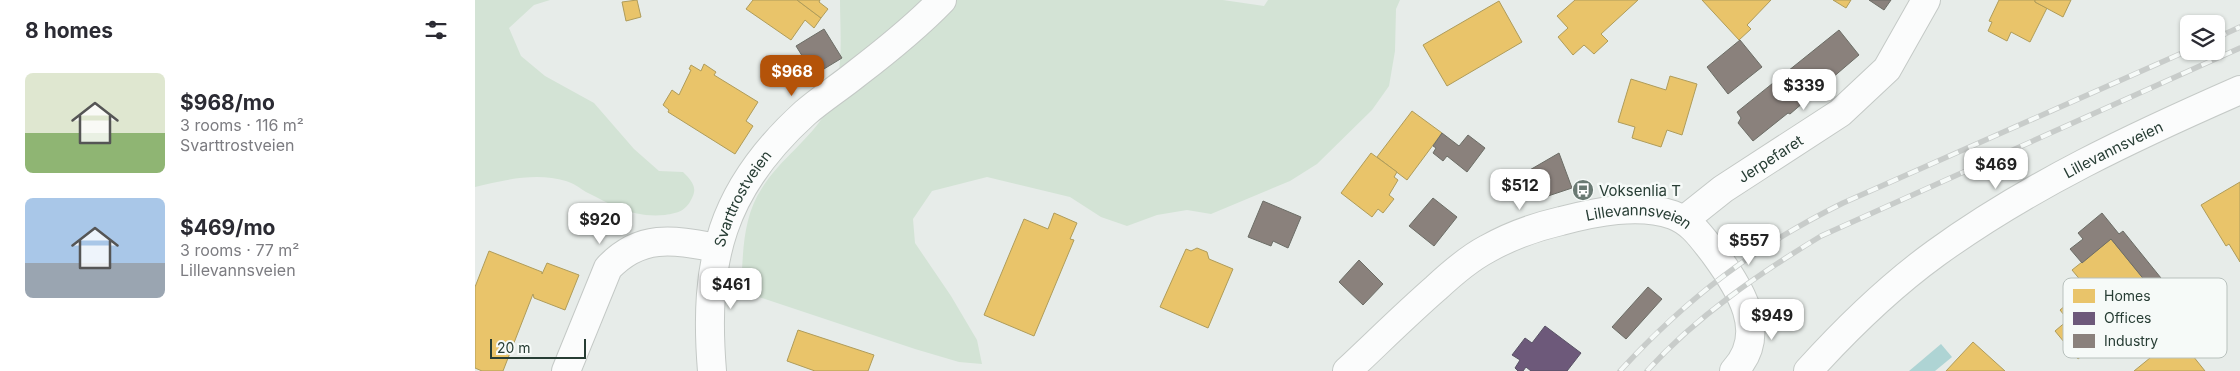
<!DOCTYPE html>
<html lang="en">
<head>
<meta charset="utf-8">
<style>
	:root { --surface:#fff; --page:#f7f7f7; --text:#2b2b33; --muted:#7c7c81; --accent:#b45309 }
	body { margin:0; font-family:Inter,sans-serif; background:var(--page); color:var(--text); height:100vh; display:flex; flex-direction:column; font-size:19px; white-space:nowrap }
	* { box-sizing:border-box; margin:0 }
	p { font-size:16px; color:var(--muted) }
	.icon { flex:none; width:28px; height:28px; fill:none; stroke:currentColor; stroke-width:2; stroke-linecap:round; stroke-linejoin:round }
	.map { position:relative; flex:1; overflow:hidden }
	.sheet { display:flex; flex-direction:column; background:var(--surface); width:475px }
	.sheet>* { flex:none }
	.buttons { position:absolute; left:1705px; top:15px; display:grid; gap:10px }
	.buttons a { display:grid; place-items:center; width:45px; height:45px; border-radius:8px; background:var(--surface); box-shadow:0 1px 4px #0004; font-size:25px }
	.scale { position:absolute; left:15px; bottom:12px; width:96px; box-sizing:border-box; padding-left:5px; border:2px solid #273d34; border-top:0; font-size:14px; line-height:18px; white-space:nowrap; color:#273d34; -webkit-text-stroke:4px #f6faf8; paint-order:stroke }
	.price { position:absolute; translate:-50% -42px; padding:0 11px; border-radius:10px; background:#fff; color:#222; font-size:16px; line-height:32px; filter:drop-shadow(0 1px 2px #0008) }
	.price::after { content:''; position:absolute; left:50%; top:30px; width:15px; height:11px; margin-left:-8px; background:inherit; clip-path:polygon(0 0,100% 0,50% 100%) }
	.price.on { background:var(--accent); color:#fff }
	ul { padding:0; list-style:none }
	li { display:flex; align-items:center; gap:15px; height:125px; padding:0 25px }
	li span { display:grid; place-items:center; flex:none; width:140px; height:100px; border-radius:8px; color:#555 }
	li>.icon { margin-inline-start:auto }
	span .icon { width:60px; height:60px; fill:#fffc; stroke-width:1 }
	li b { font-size:21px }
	h2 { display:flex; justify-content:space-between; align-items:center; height:60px; padding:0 25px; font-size:21px }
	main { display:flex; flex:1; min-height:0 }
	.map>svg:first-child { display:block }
</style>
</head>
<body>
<main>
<section class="sheet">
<h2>8 homes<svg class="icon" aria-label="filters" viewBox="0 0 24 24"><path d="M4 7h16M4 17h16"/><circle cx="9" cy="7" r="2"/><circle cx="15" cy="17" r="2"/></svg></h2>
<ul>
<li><span style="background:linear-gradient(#dfe7d0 60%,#8fb573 0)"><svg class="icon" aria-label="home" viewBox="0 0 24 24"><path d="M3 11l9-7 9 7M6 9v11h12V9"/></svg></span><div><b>$968/mo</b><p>3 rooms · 116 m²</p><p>Svarttrostveien</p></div></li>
<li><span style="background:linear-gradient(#a9c7e8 65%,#9aa5b1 0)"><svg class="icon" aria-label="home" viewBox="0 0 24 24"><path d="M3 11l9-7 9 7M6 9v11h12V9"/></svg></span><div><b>$469/mo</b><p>3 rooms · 77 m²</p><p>Lillevannsveien</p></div></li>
</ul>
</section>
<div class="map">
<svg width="1765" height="371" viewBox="0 0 1765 371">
	<rect width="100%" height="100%" fill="#e7ece9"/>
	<!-- green -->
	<g fill="#d3e3d5">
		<path d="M0 0H75L59 5 34 28 46 56 70 76 119 103 159 149 184 171 208 172C216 180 223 187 217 198 211 211 203 213 190 215 158 218 139 206 111 192 105 188 98 183 91 181 62 172 28 180 0 187Z"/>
		<path d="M365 0H748L789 6 793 0H925L921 9 920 51 914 86 897 110 842 164 815 181 736 214 712 210 682 215 652 226 626 217 595 197 512 177 457 191 438 219 440 243 476 296 502 340 507 364 484 362 440 349 266 291C268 256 267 218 287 188 305 159 336 139 353 109 370 77 365 34 365 0Z"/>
	</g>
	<!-- water -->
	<polygon fill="#aed4d4" points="1466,344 1477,357 1460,371 1434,371"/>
	<!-- homes -->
	<g fill="#e9c46a" stroke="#af9c5a">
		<polygon points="162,0 166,17 151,21 147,2"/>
		<polygon points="278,0 322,0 346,18 339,28 330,20 316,40 271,9"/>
		<polygon points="322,0 345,0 344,2 353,9 346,18"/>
		<polygon points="1100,0 1163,0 1126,34 1133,41 1119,54 1109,45 1098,55 1083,37 1093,28 1082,16"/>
		<polygon points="1227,0 1296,0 1272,25 1276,29 1264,40"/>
		<polygon points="1358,0 1376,0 1371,8"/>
		<polygon points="1524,0 1560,0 1560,2 1572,8 1555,42 1536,32 1532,41 1513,31 1517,22 1514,21"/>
		<polygon points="1560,0 1596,0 1588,17 1560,2"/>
		<polygon points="1024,1 1047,42 972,86 948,45"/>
		<polygon points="229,64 241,72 239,75 283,102 271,121 278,126 260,154 193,112 194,110 188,105 197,90 204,95 216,70 214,69 216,65 226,71"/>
		<polygon points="1195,76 1222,84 1207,135 1192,130 1186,147 1157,138 1160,127 1143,122 1156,79 1191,90"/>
		<polygon points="937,111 967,133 932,180 902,157"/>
		<polygon points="896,153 922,172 919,177 923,180 914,195 919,199 908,213 903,209 897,217 866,193"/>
		<polygon points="1765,182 1765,262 1754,244 1751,246 1726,205"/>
		<polygon points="579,213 602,223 595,239 599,240 559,336 509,315 549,219 573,229"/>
		<polygon points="1636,239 1682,295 1603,359 1580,331 1593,320 1585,310 1612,288 1597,270"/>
		<polygon points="722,248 732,252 734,259 758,269 733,328 685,307 711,249 716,251"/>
		<polygon points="14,251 67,272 67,274 72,263 104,275 90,310 59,298 58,294 28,371 7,371 0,368 0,287"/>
		<polygon points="323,330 399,355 393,371 340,371 312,361"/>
		<polygon points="1702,336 1730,371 1659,371"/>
		<polygon points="1498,342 1530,371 1471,371"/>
	</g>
	<!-- offices -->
	<polygon fill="#6d597a" stroke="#585165" points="1070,326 1106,353 1092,371 1056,371 1051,367 1048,371 1043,371 1040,368 1045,360 1037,355 1050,338 1057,343"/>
	<!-- industry -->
	<g fill="#8a817c" stroke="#6c6d66">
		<polygon points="1394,0 1416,0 1409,10"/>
		<polygon points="349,29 367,58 339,75 321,46"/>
		<polygon points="1364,30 1384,55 1315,114 1313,113 1278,141 1263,123 1266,118 1262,112"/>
		<polygon points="1265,40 1287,67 1253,94 1232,67"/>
		<polygon points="967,133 984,146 993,135 1010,148 992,172 972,156 968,161 958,153 961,148 958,146"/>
		<polygon points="1084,153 1097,188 1070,197 1067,187 1053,171"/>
		<polygon points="958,198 982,217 959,246 934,226"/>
		<polygon points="788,201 826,217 813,248 798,241 796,246 773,237"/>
		<polygon points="1627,213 1644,234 1648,231 1686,278 1675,287 1636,239 1607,263 1595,249 1608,239 1603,233"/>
		<polygon points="884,260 908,284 888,305 864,282"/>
		<polygon points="1173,287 1187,299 1151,339 1137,327"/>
	</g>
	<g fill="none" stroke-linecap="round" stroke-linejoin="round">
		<!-- street casing -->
		<g stroke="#c4c9c6" stroke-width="30">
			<g id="street">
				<path id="s1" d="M1209 220 1248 189 1365 113 1412 69 1451 0"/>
				<path d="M91 371 133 268C166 233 199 240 242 248"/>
				<path id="s2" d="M237 371C228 261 246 189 330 113 346 99 365 87 381 74 411 51 441 27 467 0"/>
			</g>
		</g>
		<!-- secondary casing -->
		<g stroke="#c5cac7" stroke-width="30">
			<g id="secondary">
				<path id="s3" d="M872 371C902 343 930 315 961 288 976 274 993 259 1012 249 1035 236 1060 227 1086 221 1120 212 1164 203 1198 215 1217 222 1227 238 1239 253 1264 287 1295 333 1259 371"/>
				<path id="s4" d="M1333 371C1372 328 1414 287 1461 253 1555 185 1660 136 1765 90"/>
			</g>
		</g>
		<!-- street -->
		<use href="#street" stroke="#fbfcfc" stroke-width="28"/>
		<!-- secondary -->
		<use href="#secondary" stroke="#fbfcfc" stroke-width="28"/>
		<!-- rail casing -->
		<g stroke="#c8ccca" stroke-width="5.5">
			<g id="rail">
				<polyline points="1741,38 1765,27"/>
				<path d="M1145 371C1212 298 1279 247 1368 203L1714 50"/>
				<path d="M1172 371C1222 316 1282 275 1346 236L1765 48"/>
			</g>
		</g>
		<!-- rail -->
		<use href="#rail" stroke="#f6faf8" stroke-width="4" stroke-dasharray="11" stroke-linecap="butt"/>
	</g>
	<!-- icons -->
	<defs>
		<g id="bus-disc" transform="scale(1.125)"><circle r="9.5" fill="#6a7a73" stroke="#f6faf8"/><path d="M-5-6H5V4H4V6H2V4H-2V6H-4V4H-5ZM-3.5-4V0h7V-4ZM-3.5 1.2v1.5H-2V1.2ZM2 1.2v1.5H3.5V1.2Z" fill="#fff"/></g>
	</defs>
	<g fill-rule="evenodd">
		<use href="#bus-disc" x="1108" y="190"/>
	</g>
	<g text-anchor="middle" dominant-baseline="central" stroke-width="5" stroke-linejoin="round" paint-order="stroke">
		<!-- street labels -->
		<g font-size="15" fill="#273d34" stroke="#f6faf8">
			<text stroke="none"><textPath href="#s4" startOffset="380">Lillevannsveien</textPath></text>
			<text stroke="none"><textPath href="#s1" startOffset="106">Jerpefaret</textPath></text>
			<text stroke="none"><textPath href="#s2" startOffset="179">Svarttrostveien</textPath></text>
			<text stroke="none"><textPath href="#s3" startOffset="345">Lillevannsveien</textPath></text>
		</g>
		<!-- poi labels -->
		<g font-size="15" fill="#273d34" stroke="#f6faf8" text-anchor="start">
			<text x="1124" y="190">Voksenlia T</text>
		</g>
	</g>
	<!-- legend -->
	<rect x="1588" y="278" width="164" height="80" rx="8" fill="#f6faf8" stroke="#b8c1bd" stroke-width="1"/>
	<rect x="1598" y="289" width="22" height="14" fill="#e9c46a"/>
	<rect x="1598" y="312" width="22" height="13" fill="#6d597a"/>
	<rect x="1598" y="334" width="22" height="14" fill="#8a817c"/>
	<g font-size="14" fill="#273d34">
		<text x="1629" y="301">Homes</text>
		<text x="1629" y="323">Offices</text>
		<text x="1629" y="346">Industry</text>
	</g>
</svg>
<div class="buttons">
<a><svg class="icon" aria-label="layers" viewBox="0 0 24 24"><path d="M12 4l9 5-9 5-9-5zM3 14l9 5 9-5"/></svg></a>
</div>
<div class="scale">20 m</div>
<b class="price on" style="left:317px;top:97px">$968</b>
<b class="price" style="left:1329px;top:111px">$339</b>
<b class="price" style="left:1521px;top:190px">$469</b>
<b class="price" style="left:1045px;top:211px">$512</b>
<b class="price" style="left:125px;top:245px">$920</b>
<b class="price" style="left:1274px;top:266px">$557</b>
<b class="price" style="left:256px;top:310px">$461</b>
<b class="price" style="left:1297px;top:341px">$949</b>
</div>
</main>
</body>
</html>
